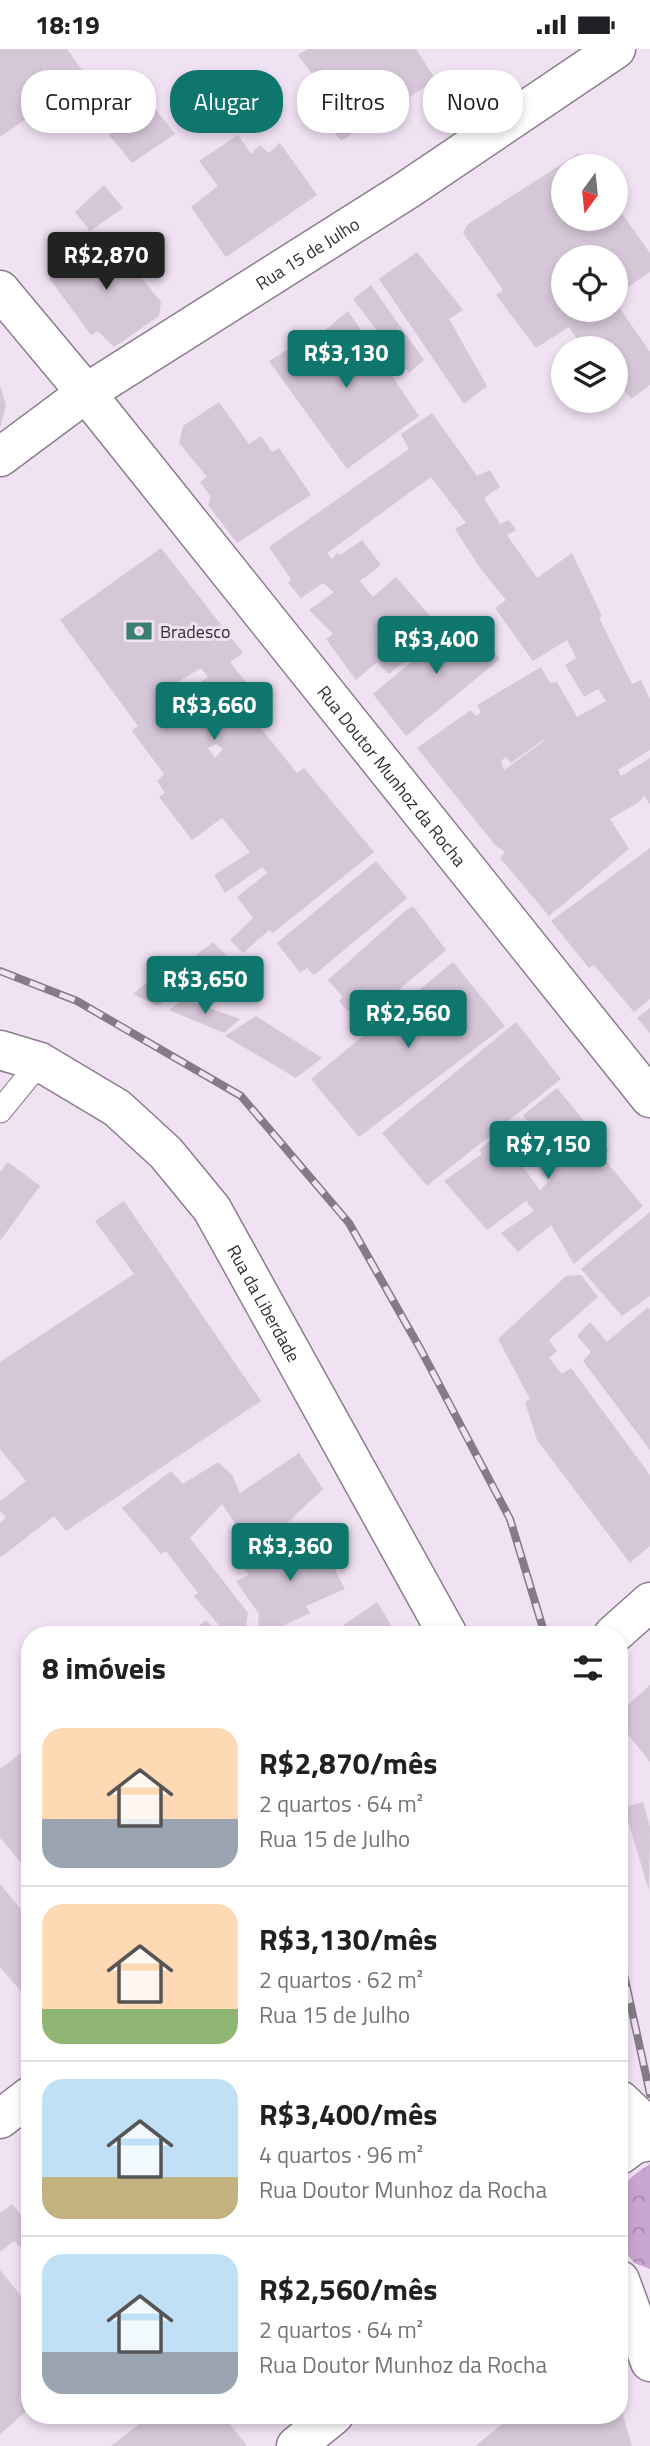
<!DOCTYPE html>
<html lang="pt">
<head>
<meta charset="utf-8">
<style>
	:root { --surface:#fff; --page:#f2f2f2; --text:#202124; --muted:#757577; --line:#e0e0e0; --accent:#0f766e }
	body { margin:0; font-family:"Titillium Web",sans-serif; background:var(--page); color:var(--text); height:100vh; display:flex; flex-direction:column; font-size:26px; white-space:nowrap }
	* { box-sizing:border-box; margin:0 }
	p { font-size:23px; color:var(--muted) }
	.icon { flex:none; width:38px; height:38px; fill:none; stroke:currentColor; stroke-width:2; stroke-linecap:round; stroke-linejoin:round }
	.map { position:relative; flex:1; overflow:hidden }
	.drawer { position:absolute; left:21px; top:1577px; width:607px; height:798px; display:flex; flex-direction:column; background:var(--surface); border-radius:28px; box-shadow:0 4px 10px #0003 }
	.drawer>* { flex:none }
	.hud { position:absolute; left:21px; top:21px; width:609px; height:63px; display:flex; gap:14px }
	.needle { width:46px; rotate:195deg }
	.fabs { position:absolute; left:551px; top:105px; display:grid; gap:14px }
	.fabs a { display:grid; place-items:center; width:77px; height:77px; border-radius:50%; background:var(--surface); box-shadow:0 4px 10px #0003; font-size:35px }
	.price { position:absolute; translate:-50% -60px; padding:0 16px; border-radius:7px; background:var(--accent); color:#fff; font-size:23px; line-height:46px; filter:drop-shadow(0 2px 4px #0008) }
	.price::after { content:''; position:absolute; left:50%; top:42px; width:21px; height:16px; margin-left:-10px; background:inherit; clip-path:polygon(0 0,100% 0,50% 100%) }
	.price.current { background:#222; color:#fff }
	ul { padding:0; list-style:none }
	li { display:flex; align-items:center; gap:21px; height:175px; padding:0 21px }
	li+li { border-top:2px solid var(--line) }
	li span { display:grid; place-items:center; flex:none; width:196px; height:140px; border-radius:21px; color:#555 }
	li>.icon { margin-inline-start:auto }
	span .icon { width:84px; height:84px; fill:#fffc; stroke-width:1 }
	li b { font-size:30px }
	h2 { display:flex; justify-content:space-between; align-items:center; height:84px; padding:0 21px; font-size:30px }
	.tag { padding:0 24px; border-radius:28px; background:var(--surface); box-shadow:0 4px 10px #0003; font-size:24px; line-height:63px }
	.tag.current { background:var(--accent); color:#fff }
	.status { display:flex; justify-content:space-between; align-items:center; height:49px; padding:0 35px; background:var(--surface); direction:ltr }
	.status svg { height:19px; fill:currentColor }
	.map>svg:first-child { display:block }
</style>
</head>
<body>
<div class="status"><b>18:19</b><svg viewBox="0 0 49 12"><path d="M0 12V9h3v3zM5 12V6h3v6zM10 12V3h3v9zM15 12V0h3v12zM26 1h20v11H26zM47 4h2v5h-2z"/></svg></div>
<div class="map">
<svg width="650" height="2397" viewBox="0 0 650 2397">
	<defs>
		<pattern id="park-crowns" width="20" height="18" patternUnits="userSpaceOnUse" patternTransform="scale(1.75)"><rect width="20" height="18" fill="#c9a6cf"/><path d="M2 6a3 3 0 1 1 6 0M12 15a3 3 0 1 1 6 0" fill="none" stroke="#a488a9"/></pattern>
	</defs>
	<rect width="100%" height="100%" fill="#f0e1f3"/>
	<!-- park -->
	<path fill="url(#park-crowns)" d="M650 2115V2220C646 2218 638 2216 635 2214 618 2200 615 2159 622 2141 628 2129 639 2122 650 2115Z"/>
	<!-- building -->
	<g fill="#d6c7d8" fill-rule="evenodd">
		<polygon points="0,0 67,0 87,28 0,88"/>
		<polygon points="308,0 416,0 436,31 341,92 320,65 334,55 298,6"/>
		<polygon points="150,53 175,85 132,114 109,86"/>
		<polygon points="238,86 251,105 260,96 269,104 280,94 317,146 226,208 191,158 218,137 199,112"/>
		<polygon points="579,104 588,117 564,117 564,170 616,170 616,156 650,204 650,223 616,246 616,208 564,208 564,261 616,261 616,254 650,303 650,336 631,350 616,331 616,299 583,299 569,278 536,299 496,246 503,241 463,184 468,175"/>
		<polygon points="104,136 123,159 90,182 75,163"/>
		<polygon points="105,183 127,207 113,218 122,228 135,221 161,253 159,267 114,298 98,282 91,286 49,229"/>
		<polygon points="417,203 463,261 449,270 487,337 464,355 379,230"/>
		<polygon points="371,236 424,311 409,324 353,250"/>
		<polygon points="348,262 419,367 347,420 269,312 285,302 303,300"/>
		<polygon points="0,336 6,356 1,376 0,376"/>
		<polygon points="219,353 249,395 261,387 272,403 279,399 311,446 237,494 208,456 211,448 200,433 207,428 179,394 183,377"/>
		<path d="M432 364 477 427 490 421 500 438 484 449 500 475 509 471 516 481 507 486 537 529 572 504 602 567 599 569 632 635 641 631 650 651V701L618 721 621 727 650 709V755L644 747 639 753 610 770 629 800 549 867 500 809 505 803 496 797 417 699 471 661 476 667 481 664 477 656 541 618 550 634 557 633 577 668 606 652 598 640 584 648 565 616 576 609 567 591 533 612 495 559 506 551 480 519 455 480 466 474 431 428 327 504 332 510 337 504 340 506 362 491 381 516 360 532 373 548 396 528 431 568 414 582 426 595 389 625 377 613 356 631 326 590 333 585 309 561 334 543 323 534 301 549 288 534 291 530 269 498 409 400 401 385ZM543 691 544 692 504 721 501 712 506 708 511 714Z"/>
		<path d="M161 499 243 604 230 613 273 667 259 677 297 724 304 719 374 803 273 884 269 881 243 904 230 891 253 869 237 848 267 824 262 818 225 844 214 826 250 803 222 769 192 791 159 748 165 744 157 732 164 725 132 682 138 677 60 571ZM201 619 208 628 172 653 164 641ZM216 695 223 700 215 709 208 699Z"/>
		<polygon points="466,568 500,610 406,687 373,645"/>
		<polygon points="650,799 650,950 634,963 594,916 589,919 551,872"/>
		<polygon points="376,812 407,849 314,926 307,919 300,924 277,894"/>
		<polygon points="413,857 446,901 389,949 396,958 367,982 339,952 343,948 328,931 405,862"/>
		<polygon points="213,893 227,907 158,957 133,945 179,907 191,910"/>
		<polygon points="453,913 505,977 359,1088 311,1030"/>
		<polygon points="185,950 240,970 224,984 169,961"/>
		<polygon points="650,959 650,984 637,969"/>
		<polygon points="256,967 322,1009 296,1029 225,987"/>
		<polygon points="516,973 561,1030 427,1137 382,1084"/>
		<path d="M557 1039 609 1102 602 1107 643 1157 574 1215 551 1176 518 1203 501 1184 534 1162 526 1152 487 1181 444 1132 482 1105 479 1101 510 1075 518 1080 528 1073 523 1066ZM532 1112 548 1133 540 1141 523 1118Z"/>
		<polygon points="8,1113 40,1137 0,1192 0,1123"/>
		<polygon points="124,1152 261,1352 66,1482 54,1467 0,1509 0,1474 6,1468 0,1462 0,1452 26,1432 0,1400 0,1313 134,1225 95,1172"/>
		<polygon points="650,1163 650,1247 622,1267 581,1220"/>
		<polygon points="581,1226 598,1248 549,1291 557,1302 549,1309 562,1325 571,1319 650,1426 650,1497 630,1514 537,1391 525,1353 530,1350 498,1290 566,1227"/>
		<polygon points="648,1258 650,1260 650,1401 583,1312 591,1303 577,1287 590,1273 607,1293"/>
		<polygon points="299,1404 323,1440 289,1472 250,1497 222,1455 190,1489 248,1564 246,1575 253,1586 227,1586 194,1547 198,1544 166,1502 161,1505 122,1459 171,1422 183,1435 218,1413 232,1426 240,1444"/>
		<polygon points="318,1488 345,1540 306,1557 310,1564 272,1582 262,1581 258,1574 259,1565 236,1532 249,1526 245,1520 289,1494 296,1498"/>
		<polygon points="377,1553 395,1583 392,1586 329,1586"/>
		<polygon points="206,1571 219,1586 188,1586"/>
		<polygon points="650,1636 650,1713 620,1675 620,1663"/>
		<polygon points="20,1705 30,1716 30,1824 0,1789 0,1720"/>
		<polygon points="643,1753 650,1778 649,1842 624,1758"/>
		<polygon points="0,1835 30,1871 30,1953 0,1918"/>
		<polygon points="30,2146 30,2165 21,2153"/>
		<polygon points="12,2155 30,2175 30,2208 14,2192 0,2203 0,2164"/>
		<polygon points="0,2221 30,2258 30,2359 0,2385"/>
		<polygon points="620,2356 632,2397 475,2397 514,2366 620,2366"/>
		<polygon points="151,2366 223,2366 247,2397 111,2397"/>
	</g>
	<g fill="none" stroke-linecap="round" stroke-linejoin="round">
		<!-- service casing -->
		<g stroke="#8a7d8d" stroke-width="25">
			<polyline id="service" points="0,1062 40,1013"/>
		</g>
		<!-- minor casing -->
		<g stroke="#8a7d8d" stroke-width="41">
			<g id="minor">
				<path id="s1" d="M86 344 650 1049"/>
				<polyline points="296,2397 334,2366"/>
			</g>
		</g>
		<!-- tertiary casing -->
		<g stroke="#8a7d8d" stroke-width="41">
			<polyline id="tertiary" points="613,1586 650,1553"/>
		</g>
		<!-- secondary casing -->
		<g stroke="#8a7d8d" stroke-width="41">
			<g id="secondary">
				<polyline points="0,241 86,344"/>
				<path id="s2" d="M0 408 86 344 407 141 616 0"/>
				<path id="s3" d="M0 1001 40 1013 117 1059 166 1104 212 1160 448 1586"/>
				<polyline points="620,2051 650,2079"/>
				<polyline points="0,2070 30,2047"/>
				<polyline points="620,2106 635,2095 650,2092"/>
				<polyline points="620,2231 650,2313"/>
			</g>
		</g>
		<!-- service -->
		<use href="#service" stroke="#fff" stroke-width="23"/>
		<!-- minor -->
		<use href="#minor" stroke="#fff" stroke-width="38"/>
		<!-- tertiary -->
		<use href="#tertiary" stroke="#fff" stroke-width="38"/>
		<!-- secondary -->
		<use href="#secondary" stroke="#fff" stroke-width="38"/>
		<!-- rail casing -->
		<g stroke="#847b86" stroke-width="8">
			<g id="rail">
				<polyline points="0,922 77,952 241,1047 349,1174 421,1301 510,1470 545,1586"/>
				<polyline points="620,1907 650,2045"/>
			</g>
		</g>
		<!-- rail -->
		<use href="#rail" stroke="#f0e1f3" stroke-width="5" stroke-dasharray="16" stroke-linecap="butt"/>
	</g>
	<!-- icons -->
	<defs>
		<g id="bank-bare" transform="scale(2.1)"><path d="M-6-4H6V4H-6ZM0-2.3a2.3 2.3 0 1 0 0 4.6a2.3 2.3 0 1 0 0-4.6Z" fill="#3a7e71" stroke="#f0e1f3" stroke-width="2.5" paint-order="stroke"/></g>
	</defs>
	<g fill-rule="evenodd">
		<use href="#bank-bare" x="139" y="582"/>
	</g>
	<g text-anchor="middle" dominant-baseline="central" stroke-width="6" stroke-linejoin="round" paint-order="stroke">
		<!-- street labels -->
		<g font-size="18" fill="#352f36" stroke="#f0e1f3">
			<text stroke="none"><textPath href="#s2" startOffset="369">Rua 15 de Julho</textPath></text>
			<text stroke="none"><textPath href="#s1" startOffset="490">Rua Doutor Munhoz da Rocha</textPath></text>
			<text stroke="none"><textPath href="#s3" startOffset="378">Rua da Liberdade</textPath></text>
		</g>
		<!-- poi labels -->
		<g font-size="18" fill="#352f36" stroke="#f0e1f3" text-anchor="start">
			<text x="160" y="582">Bradesco</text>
		</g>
	</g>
</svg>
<div class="fabs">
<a><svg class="needle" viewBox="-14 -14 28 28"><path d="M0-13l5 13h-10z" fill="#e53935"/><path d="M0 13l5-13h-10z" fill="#757577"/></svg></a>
<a><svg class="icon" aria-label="locate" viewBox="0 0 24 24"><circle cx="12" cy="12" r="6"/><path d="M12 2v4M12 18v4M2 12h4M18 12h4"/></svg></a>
<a><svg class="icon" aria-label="layers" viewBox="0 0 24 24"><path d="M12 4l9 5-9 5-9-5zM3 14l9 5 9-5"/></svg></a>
</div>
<b class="price current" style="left:106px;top:243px">R$2,870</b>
<b class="price" style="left:346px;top:341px">R$3,130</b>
<b class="price" style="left:436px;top:627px">R$3,400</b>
<b class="price" style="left:214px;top:693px">R$3,660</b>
<b class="price" style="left:205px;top:967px">R$3,650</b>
<b class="price" style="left:408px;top:1001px">R$2,560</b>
<b class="price" style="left:548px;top:1132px">R$7,150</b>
<b class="price" style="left:290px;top:1534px">R$3,360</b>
<div class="hud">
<a class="tag">Comprar</a>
<a class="tag current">Alugar</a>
<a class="tag">Filtros</a>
<a class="tag">Novo</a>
</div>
<section class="drawer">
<h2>8 imóveis<svg class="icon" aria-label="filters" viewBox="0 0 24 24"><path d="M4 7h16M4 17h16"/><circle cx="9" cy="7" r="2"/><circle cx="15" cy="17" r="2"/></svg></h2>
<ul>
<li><span style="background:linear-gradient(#ffd9b3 65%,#9aa5b1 0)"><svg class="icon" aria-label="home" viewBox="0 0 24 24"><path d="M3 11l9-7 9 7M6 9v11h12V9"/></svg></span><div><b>R$2,870/mês</b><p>2 quartos · 64 m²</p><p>Rua 15 de Julho</p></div></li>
<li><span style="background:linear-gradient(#ffd9b3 75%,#8fb573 0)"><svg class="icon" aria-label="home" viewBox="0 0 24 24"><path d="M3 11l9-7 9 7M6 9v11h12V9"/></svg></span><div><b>R$3,130/mês</b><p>2 quartos · 62 m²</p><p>Rua 15 de Julho</p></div></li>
<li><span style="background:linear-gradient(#bfe0f5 70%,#c2b280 0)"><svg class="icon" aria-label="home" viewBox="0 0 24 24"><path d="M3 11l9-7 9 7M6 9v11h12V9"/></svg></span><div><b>R$3,400/mês</b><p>4 quartos · 96 m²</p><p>Rua Doutor Munhoz da Rocha</p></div></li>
<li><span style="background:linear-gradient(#bfe0f5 70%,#9aa5b1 0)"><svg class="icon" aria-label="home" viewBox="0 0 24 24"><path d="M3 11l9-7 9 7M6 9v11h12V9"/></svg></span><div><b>R$2,560/mês</b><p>2 quartos · 64 m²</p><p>Rua Doutor Munhoz da Rocha</p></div></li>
</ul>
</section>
</div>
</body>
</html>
